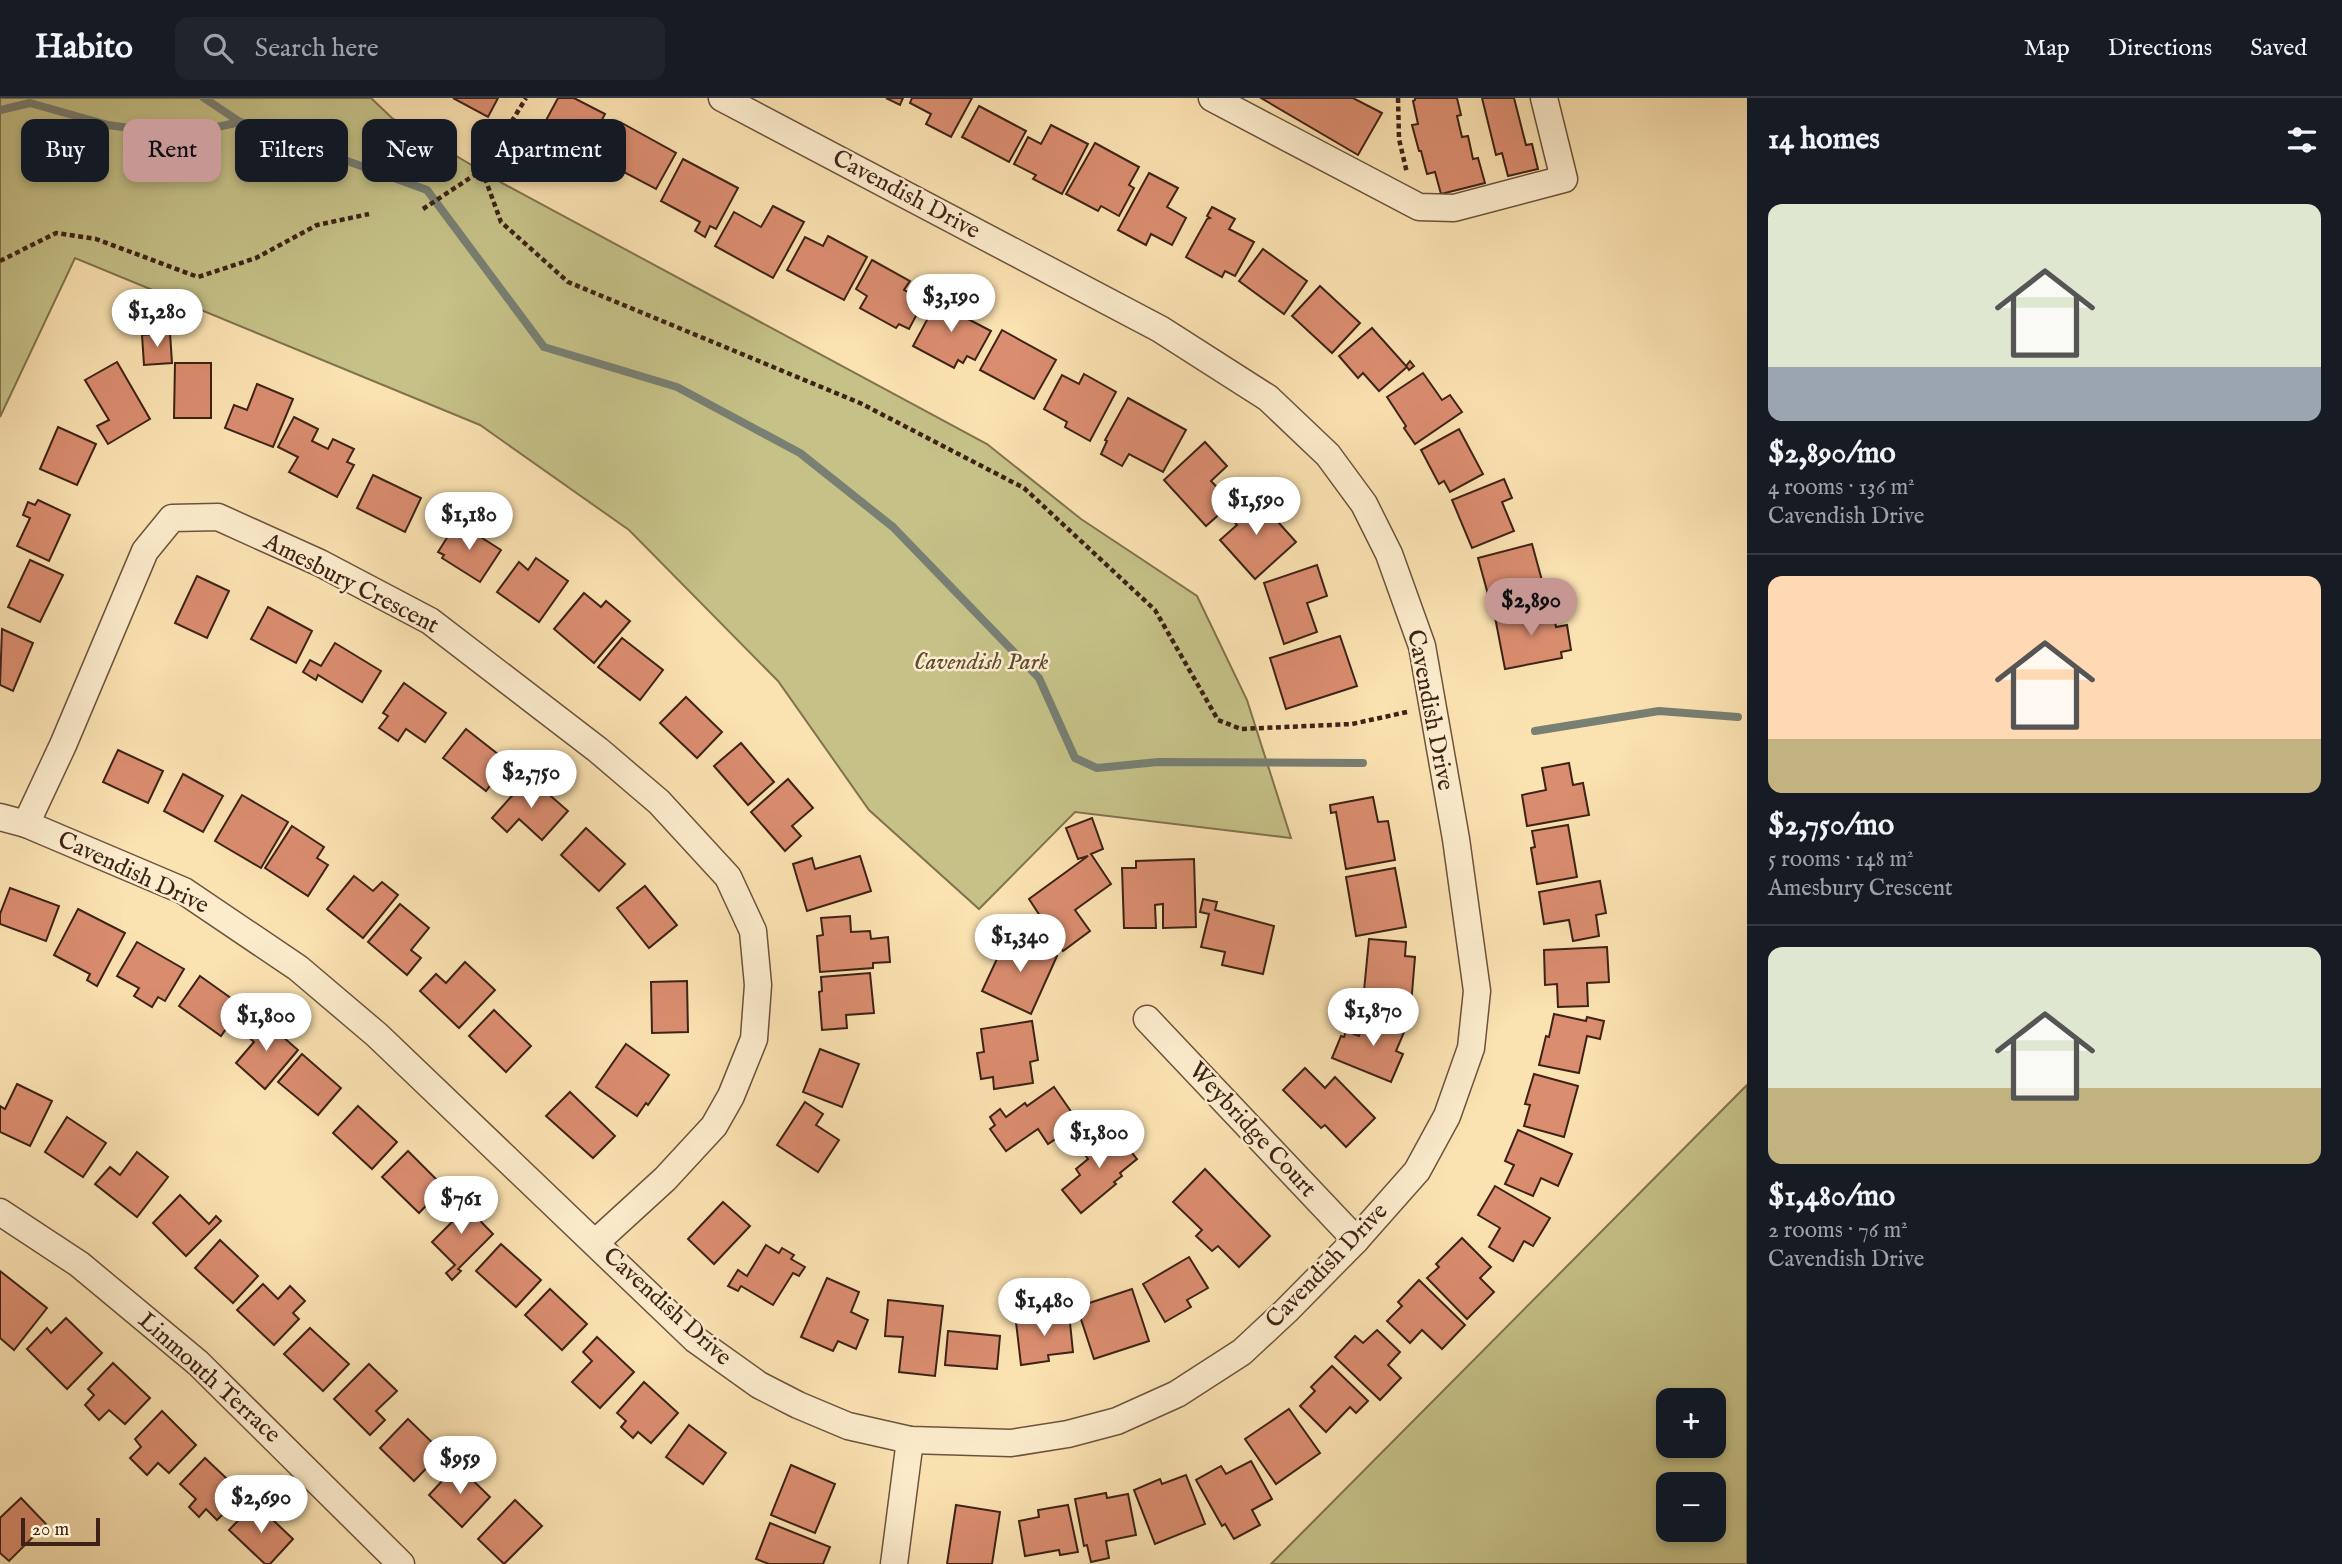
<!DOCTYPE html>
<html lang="en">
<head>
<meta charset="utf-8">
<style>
	:root { --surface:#171b24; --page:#20242c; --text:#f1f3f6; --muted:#9ea1a6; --line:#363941; --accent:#c59692 }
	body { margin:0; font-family:"IM FELL English",serif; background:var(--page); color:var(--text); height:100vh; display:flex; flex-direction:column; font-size:26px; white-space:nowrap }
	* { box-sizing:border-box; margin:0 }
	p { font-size:23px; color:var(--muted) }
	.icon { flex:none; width:38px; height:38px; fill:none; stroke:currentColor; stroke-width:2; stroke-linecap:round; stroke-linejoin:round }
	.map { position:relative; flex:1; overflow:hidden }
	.sheet { display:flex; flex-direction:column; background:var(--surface); width:595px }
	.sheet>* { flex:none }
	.banner { position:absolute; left:21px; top:21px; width:665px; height:63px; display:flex; gap:14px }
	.fabs { position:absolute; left:1656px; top:1290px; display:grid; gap:14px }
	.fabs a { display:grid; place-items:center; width:70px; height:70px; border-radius:14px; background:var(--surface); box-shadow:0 4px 10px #0003; font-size:35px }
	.scale { position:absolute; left:21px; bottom:18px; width:79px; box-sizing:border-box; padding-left:7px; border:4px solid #3e2217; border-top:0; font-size:19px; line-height:24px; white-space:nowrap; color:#3e2217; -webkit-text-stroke:5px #fceccc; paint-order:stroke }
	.price { position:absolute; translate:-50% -60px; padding:0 16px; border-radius:24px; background:#fff; color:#222; font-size:23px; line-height:46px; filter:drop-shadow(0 2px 4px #0008) }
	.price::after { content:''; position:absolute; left:50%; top:42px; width:21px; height:16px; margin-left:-10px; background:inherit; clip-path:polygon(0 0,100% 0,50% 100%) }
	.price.selected { background:var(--accent); color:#111 }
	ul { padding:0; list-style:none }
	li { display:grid; align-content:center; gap:14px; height:371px; padding:0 21px }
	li+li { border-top:2px solid var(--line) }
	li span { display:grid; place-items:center; height:217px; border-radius:14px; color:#555 }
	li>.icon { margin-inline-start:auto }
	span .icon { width:126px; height:126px; fill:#fffc; stroke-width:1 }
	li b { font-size:30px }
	h2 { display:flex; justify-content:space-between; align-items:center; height:84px; padding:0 21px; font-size:30px }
	.chip { padding:0 24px; border-radius:14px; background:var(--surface); box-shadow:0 4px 10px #0003; font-size:24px; line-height:63px }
	.chip.selected { background:var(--accent); color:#111 }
	header { display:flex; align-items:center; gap:42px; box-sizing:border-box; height:98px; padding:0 35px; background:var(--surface); border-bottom:2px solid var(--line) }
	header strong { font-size:33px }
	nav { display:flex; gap:38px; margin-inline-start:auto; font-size:24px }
	.search { width:490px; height:63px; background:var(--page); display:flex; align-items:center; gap:18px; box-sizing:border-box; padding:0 24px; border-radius:14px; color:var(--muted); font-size:26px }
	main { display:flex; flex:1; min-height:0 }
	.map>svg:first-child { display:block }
</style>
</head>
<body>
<header>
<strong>Habito</strong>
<div class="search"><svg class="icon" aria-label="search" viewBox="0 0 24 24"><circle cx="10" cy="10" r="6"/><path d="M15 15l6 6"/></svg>Search here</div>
<nav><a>Map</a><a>Directions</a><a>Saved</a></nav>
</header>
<main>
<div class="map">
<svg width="1747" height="1466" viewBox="0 0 1747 1466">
	<rect width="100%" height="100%" fill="#fbe2b1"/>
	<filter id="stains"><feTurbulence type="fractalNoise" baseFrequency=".00286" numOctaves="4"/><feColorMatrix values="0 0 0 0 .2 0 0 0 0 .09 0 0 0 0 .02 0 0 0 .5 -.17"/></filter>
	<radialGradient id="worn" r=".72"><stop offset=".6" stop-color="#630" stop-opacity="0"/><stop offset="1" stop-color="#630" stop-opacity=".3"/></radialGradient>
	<!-- green -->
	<g fill="#c5c187" stroke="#82724f" stroke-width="2" fill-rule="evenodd">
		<polygon points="0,0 371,0 392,20 502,85 987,346 1081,421 1197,498 1247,602 1291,740 1075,714 979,811 869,712 778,583 629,432 480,327 75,160 0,319"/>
		<path d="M1747 987V1466H1271ZM1713 1302V1348H1668V1302ZM1713 1386V1432H1668V1386Z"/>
	</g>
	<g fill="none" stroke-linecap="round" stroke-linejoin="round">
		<!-- stream -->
		<g stroke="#787f73" stroke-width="8">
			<polyline points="204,0 240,24 427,92 544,249 677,289 800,355 893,429 1039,580 1075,660 1097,670 1158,664 1363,665"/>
			<polyline points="0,12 30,5 108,27 181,37 240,24"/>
			<polyline points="1535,633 1659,613 1738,619"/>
		</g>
	</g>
	<!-- building -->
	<g fill="#da8d6f" stroke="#3e2217" stroke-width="2">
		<polygon points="453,0 498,0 488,19"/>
		<polygon points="558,0 574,0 605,16 581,62 537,39"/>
		<polygon points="886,0 903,0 900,7"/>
		<polygon points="912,0 972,0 951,39 926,26 931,16 910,5"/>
		<polygon points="1261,0 1353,0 1382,15 1358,57"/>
		<polygon points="1415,0 1457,0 1461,17 1457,18 1462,39 1468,38 1473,61 1478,60 1485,85 1441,96 1435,74 1427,76 1421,53 1419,53 1412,27 1418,26 1413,3 1415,2"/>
		<polygon points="1482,0 1514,0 1526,47 1532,46 1538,71 1508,78 1502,55 1496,57"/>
		<polygon points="979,8 1026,33 1009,64 962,39"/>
		<polygon points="620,24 676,55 656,91 624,74 621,79 597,67"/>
		<polygon points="1051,27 1088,46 1062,96 1033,81 1036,77 1014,66 1028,39 1041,46"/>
		<polygon points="1095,45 1139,69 1129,87 1134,90 1119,118 1101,108 1098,113 1066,96"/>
		<polygon points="683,61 738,90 716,131 710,128 705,139 695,133 700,124 661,103"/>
		<polygon points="1149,75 1178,90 1167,109 1186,120 1172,147 1151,136 1146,147 1118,132"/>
		<polygon points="773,108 804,124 773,180 715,148 734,114 761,129"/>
		<polygon points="1212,109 1235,121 1229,131 1254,144 1235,178 1225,173 1222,179 1186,159 1207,121 1210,120 1207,118"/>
		<polygon points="828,138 867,159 844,202 787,172 805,139 823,148"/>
		<polygon points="1263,151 1307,183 1284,216 1239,183"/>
		<polygon points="872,162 910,183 904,192 924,203 909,231 899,226 896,230 860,210 867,198 856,191"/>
		<polygon points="1320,188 1360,225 1332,255 1292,218"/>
		<polygon points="937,197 969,214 966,220 991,233 975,262 967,258 963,265 958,262 954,270 913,248 935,207 933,205"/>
		<polygon points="1372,230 1406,268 1410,263 1414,268 1409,272 1407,269 1379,293 1363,275 1358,280 1339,258"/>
		<polygon points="1002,232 1056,262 1034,301 980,272"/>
		<polygon points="170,235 172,265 144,267 142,237"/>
		<polygon points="117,264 150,321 108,346 97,328 109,322 85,282"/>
		<polygon points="175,265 211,265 211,320 174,320"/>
		<polygon points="1423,275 1442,302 1450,297 1462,314 1415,346 1404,330 1406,328 1387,299"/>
		<polygon points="1084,276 1116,294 1090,343 1065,329 1067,324 1044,311 1062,277 1079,286"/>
		<polygon points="257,286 293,301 273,349 225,330 234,307 247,312"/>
		<polygon points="1128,300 1186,332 1163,374 1129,356 1122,368 1101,356 1107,343 1105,342"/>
		<polygon points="294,319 318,331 312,343 328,351 333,341 354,351 347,364 354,367 337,399 289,374 298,359 278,349"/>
		<polygon points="58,329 96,346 77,387 40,371"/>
		<polygon points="1459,331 1483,376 1450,394 1444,383 1439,386 1421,352"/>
		<polygon points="1205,344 1227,368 1211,383 1232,405 1206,428 1164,382"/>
		<polygon points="373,377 421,400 405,434 357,410"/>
		<polygon points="1504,381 1512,400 1502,404 1514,433 1472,450 1452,402"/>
		<polygon points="1252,395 1296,444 1255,481 1220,442 1237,427 1228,417"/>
		<polygon points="38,402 70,417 49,463 17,448 30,420 23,417 28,404 35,407"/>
		<polygon points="457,424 501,452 480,484 442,460 444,457 438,454"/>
		<polygon points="1532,446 1546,497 1492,511 1478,460"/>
		<polygon points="536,460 568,483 539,524 497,494 519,464 528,472"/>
		<polygon points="30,462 63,477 40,524 8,509"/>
		<polygon points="1317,467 1327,498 1307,505 1317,534 1284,546 1264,485"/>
		<polygon points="197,478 229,493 207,540 175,525"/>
		<polygon points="584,495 601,509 606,503 630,523 594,565 554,531"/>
		<polygon points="1552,508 1556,529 1567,527 1571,552 1561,554 1562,560 1505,571 1495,519"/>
		<polygon points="268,509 312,533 296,565 251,541"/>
		<polygon points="2,531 33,545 13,593 0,587"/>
		<polygon points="1340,538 1357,588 1286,611 1270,560"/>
		<polygon points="622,540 663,572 640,602 598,569"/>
		<polygon points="335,545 381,573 362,604 318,577 316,582 303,574 310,562 321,568"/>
		<polygon points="404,585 446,615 425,644 406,631 398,643 379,630 388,618 383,615"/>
		<polygon points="686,599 722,634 697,660 660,625"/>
		<polygon points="466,631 508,664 486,693 443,660"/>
		<polygon points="741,645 774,684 748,707 714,668"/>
		<polygon points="118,652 163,673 148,705 103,684"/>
		<polygon points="1569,665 1573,687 1583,685 1589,717 1527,728 1522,697 1546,692 1542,670"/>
		<polygon points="183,676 223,698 203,734 164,713"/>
		<polygon points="529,679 568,713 542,742 519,721 507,734 492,720"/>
		<polygon points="788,681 813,710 792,728 801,738 785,753 751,714"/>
		<polygon points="242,697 288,724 261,770 215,743"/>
		<polygon points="1373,699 1378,724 1388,723 1395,762 1346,771 1336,714 1331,715 1330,707"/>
		<polygon points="1092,720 1103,751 1091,756 1111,786 1075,812 1090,833 1063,853 1029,801 1088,758 1078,761 1066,730"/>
		<polygon points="1568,727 1577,779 1537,786 1531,750 1535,749 1532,733"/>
		<polygon points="292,728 324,749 317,760 328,767 308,798 265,770"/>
		<polygon points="586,730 625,766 599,793 561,757"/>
		<polygon points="860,758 871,793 807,813 793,766 812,760 815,771"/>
		<polygon points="1194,761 1196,829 1163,830 1163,806 1155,807 1156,830 1124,830 1122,770 1136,770 1136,763"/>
		<polygon points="1395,770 1406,829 1356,838 1346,779"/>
		<polygon points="354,778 373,793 382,784 398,797 363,840 327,811"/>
		<polygon points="1600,783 1606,815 1596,817 1599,838 1573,843 1569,822 1544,826 1539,794"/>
		<polygon points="645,788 677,827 649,850 617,810"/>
		<polygon points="10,790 59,808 46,843 0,826 0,816"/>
		<polygon points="1203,801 1217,804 1215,812 1274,828 1263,876 1222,867 1225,854 1201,849 1209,816 1200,814"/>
		<polygon points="400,806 429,830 411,852 421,860 407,877 368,844"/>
		<polygon points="78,811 125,835 97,888 87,882 90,876 54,857"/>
		<polygon points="850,818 851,834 870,833 871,841 888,839 890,864 873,865 873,870 820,874 817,838 823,837 821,820"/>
		<polygon points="1009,835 1057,858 1031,916 982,893"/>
		<polygon points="1369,841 1406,844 1405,858 1415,859 1411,907 1363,903"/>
		<polygon points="137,844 184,871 165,903 158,899 152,909 134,898 139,890 117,878"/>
		<polygon points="1607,849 1609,884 1587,885 1588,908 1558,909 1557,886 1545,887 1544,852"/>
		<polygon points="465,864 495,892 459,930 420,893 436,876 446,885"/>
		<polygon points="870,875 874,915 846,917 847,930 822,932 819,894 822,893 821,879"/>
		<polygon points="200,878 242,908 221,938 179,908"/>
		<polygon points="687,883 688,934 652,935 651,884"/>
		<polygon points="494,912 531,948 506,974 469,938"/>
		<polygon points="1380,915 1407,927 1396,953 1403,956 1391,984 1332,960 1341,938 1344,939 1346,933 1359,938 1364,925 1374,929"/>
		<polygon points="1554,916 1586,923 1587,919 1604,923 1600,941 1587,938 1579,975 1539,967 1546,938 1549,939"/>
		<polygon points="259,918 298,952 265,991 236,965 254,944 244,935"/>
		<polygon points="1032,923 1038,962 1030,964 1033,985 994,991 993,979 981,981 977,955 984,954 981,931"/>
		<polygon points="626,946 669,977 648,1007 646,1005 637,1018 596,989"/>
		<polygon points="820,951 859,966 842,1009 803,994"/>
		<polygon points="302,956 341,990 318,1017 278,984"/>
		<polygon points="1305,970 1325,990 1335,979 1375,1020 1346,1049 1325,1027 1321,1030 1283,992"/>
		<polygon points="1534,976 1578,988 1564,1039 1524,1028 1530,1007 1525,1006"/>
		<polygon points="17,986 52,1003 30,1048 0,1034 0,1008 5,1011"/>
		<polygon points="1054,989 1079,1025 1048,1046 1038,1031 1006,1053 990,1031 995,1027 990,1019 1000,1011 1006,1019 1025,1005 1027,1008"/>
		<polygon points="570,994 615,1038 593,1060 546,1018"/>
		<polygon points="805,1004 823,1016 816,1027 839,1042 818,1074 777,1047"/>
		<polygon points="358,1008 397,1044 372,1071 333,1035"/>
		<polygon points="67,1019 106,1045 83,1079 45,1054"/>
		<polygon points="1112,1030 1137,1061 1120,1075 1122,1078 1114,1084 1116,1086 1081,1115 1062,1092 1080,1077 1076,1071 1088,1061 1083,1054"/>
		<polygon points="1518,1032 1572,1056 1558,1088 1541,1080 1533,1098 1505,1086 1514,1067 1505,1063"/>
		<polygon points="408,1053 444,1089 419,1115 382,1079"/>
		<polygon points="137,1054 168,1079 137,1119 95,1086 110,1069 120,1077"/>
		<polygon points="1205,1071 1270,1138 1239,1169 1218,1148 1212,1153 1196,1138 1202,1132 1173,1104"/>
		<polygon points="1495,1088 1550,1120 1533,1148 1524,1143 1513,1163 1489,1149 1500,1130 1478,1117"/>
		<polygon points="180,1097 209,1126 216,1118 221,1123 186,1158 153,1125"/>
		<polygon points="458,1100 493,1136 458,1171 461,1173 452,1182 446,1175 455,1167 432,1144 452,1124 443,1115"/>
		<polygon points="723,1104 750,1128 714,1166 688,1141"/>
		<polygon points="1462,1140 1491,1169 1480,1180 1494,1194 1467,1221 1427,1180 1439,1169 1436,1166"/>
		<polygon points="220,1142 258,1178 233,1205 195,1170"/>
		<polygon points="501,1146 541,1182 516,1209 476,1173"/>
		<polygon points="766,1147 779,1155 782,1150 794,1157 791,1161 805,1169 799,1178 793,1175 773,1207 741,1188 738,1193 728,1188 738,1172 747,1178"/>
		<polygon points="1189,1159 1208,1190 1187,1202 1191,1209 1165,1224 1143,1186"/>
		<polygon points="0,1173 47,1210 14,1252 0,1240"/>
		<polygon points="827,1180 859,1194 851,1214 868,1222 856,1251 838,1243 833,1253 801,1239"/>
		<polygon points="1419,1182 1465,1227 1442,1251 1422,1232 1410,1245 1387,1223 1402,1208 1398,1204"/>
		<polygon points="263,1186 278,1201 290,1188 305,1203 293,1215 299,1221 274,1247 237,1212"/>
		<polygon points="550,1191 587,1226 562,1252 525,1217"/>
		<polygon points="1132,1191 1149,1243 1094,1261 1077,1209"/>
		<polygon points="888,1202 943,1208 935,1278 899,1274 903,1239 885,1238"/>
		<polygon points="1069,1215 1073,1254 1048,1257 1049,1263 1021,1267 1016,1224"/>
		<polygon points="66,1220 102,1255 67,1291 27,1251 47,1230 51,1235"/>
		<polygon points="310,1230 349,1266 323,1293 284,1256"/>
		<polygon points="1377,1232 1400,1254 1388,1267 1401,1280 1380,1302 1335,1259 1355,1238 1363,1245"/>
		<polygon points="948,1233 1000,1238 997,1271 945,1267"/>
		<polygon points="597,1239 634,1274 600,1310 572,1284 592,1263 583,1254"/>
		<polygon points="113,1265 150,1300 125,1326 109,1312 99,1322 85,1307 94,1297 88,1291"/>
		<polygon points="369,1266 397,1293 376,1313 385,1322 370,1337 334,1301"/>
		<polygon points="1332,1268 1368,1303 1356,1315 1350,1309 1326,1334 1300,1308 1315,1293 1311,1289"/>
		<polygon points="644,1284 678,1315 651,1345 638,1334 633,1340 621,1329 626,1323 617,1315"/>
		<polygon points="1289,1311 1320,1355 1276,1386 1245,1341"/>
		<polygon points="162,1313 196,1347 169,1375 158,1365 147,1377 130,1360 141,1349 135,1341"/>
		<polygon points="408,1321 442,1354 414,1383 380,1350"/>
		<polygon points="689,1327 726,1355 703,1386 666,1359"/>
		<polygon points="205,1360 243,1396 217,1422 206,1411 199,1419 189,1409 196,1401 180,1386"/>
		<polygon points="1251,1363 1272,1401 1252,1412 1260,1427 1234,1441 1225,1426 1222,1428 1196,1382 1221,1368 1226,1376"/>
		<polygon points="457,1367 490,1399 462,1429 429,1397"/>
		<polygon points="791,1367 835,1386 815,1435 771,1417"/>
		<polygon points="1186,1377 1205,1426 1155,1446 1134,1392 1160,1381 1162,1386"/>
		<polygon points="1106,1395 1107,1400 1128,1396 1136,1437 1106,1443 1109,1460 1091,1464 1087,1447 1084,1448 1075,1401"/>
		<polygon points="21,1400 46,1426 9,1463 0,1455 0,1420"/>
		<polygon points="515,1402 542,1428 504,1466 478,1441"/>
		<polygon points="255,1405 293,1441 270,1466 265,1466 229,1432"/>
		<polygon points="956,1407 1000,1414 992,1466 947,1466"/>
		<polygon points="1068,1407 1078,1454 1060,1457 1059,1452 1025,1458 1019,1423 1039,1419 1038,1412"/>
		<polygon points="770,1425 830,1449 823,1466 769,1466 756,1461"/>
	</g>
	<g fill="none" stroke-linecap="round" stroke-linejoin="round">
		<!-- minor casing -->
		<g stroke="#6d523e" stroke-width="29">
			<g id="minor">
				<polyline points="1212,0 1419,109 1454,110 1564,81 1544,0"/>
				<polyline points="0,719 26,726 184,793 298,870 377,937 696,1242 759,1287 798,1307 848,1328 910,1342 1011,1345 1068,1336 1117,1323 1177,1296 1242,1254 1286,1213 1356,1142 1417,1073 1447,1018 1471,950 1477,893 1456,741 1422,548 1389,456 1364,406 1328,357 1268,300 1160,231 722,0"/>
				<polyline points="26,726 63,647 145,453 172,420 218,419 320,465 430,523 598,652 659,704 728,779 753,833 758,887 754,941 731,998 714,1028 665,1081 595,1145"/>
				<polyline points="1147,921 1356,1142"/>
				<polyline points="0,1114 79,1166 198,1265 401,1466"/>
				<polyline points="894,1466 910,1342"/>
			</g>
		</g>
		<!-- path -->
		<g stroke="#3e2217" stroke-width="4.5" stroke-dasharray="5 3.5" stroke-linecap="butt">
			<polyline points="1398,0 1399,41 1407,75"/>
			<polyline points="482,72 501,124 568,184 860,305 1024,390 1155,512 1218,622 1241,631 1352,626 1407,614"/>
			<polyline points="423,111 482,72 526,0"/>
			<polyline points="0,163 56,135 96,141 198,179 256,160 317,127 369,116"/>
		</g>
		<!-- minor -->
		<use href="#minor" stroke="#fceccc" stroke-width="26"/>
	</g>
	<g text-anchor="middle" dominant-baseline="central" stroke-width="5" stroke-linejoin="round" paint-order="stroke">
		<!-- street labels -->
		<g font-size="24" fill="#3e2217" stroke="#fceccc">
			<text transform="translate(906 97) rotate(28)">Cavendish Drive</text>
			<text transform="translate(351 486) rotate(27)">Amesbury Crescent</text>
			<text transform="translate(1430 612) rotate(79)">Cavendish Drive</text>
			<text transform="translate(133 775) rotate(25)">Cavendish Drive</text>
			<text transform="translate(1252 1032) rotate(47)">Weybridge Court</text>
			<text transform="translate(1327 1168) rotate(-46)">Cavendish Drive</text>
			<text transform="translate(667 1209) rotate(42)">Cavendish Drive</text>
			<text transform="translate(209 1280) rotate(42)">Linmouth Terrace</text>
		</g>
		<!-- park labels -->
		<g font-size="24" font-style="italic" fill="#604a33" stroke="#fceccc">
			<text x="981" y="564">Cavendish Park</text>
		</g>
	</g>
	<rect width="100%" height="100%" filter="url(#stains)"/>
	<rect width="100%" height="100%" fill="url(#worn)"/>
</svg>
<div class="fabs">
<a>+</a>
<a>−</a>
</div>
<div class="scale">20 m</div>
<b class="price" style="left:951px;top:236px">$3,190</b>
<b class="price" style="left:157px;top:251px">$1,280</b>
<b class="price" style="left:1256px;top:439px">$1,590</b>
<b class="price" style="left:469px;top:454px">$1,180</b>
<b class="price selected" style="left:1531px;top:540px">$2,890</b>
<b class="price" style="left:531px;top:712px">$2,750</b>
<b class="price" style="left:1020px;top:876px">$1,340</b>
<b class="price" style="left:1373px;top:950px">$1,870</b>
<b class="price" style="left:266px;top:955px">$1,800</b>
<b class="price" style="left:1099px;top:1072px">$1,800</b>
<b class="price" style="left:461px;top:1138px">$761</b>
<b class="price" style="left:1044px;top:1240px">$1,480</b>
<b class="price" style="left:460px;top:1398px">$959</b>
<b class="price" style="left:261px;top:1437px">$2,690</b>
<div class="banner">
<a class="chip">Buy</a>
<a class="chip selected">Rent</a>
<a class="chip">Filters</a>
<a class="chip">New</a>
<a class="chip">Apartment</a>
</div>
</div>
<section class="sheet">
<h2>14 homes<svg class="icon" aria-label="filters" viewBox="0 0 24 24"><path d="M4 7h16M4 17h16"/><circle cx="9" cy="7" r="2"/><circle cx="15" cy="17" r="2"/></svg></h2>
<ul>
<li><span style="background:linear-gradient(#dfe7d0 75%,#9aa5b1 0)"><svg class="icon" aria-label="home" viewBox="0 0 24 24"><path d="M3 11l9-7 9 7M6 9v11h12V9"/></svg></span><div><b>$2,890/mo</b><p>4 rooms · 136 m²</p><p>Cavendish Drive</p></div></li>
<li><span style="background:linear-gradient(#ffd9b3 75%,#c2b280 0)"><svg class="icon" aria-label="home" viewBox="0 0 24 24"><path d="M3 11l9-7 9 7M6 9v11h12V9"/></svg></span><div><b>$2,750/mo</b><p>5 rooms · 148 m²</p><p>Amesbury Crescent</p></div></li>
<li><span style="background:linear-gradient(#dfe7d0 65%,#c2b280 0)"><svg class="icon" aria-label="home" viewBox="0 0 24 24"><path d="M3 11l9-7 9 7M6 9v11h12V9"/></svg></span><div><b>$1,480/mo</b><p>2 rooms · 76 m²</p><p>Cavendish Drive</p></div></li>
</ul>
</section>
</main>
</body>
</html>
